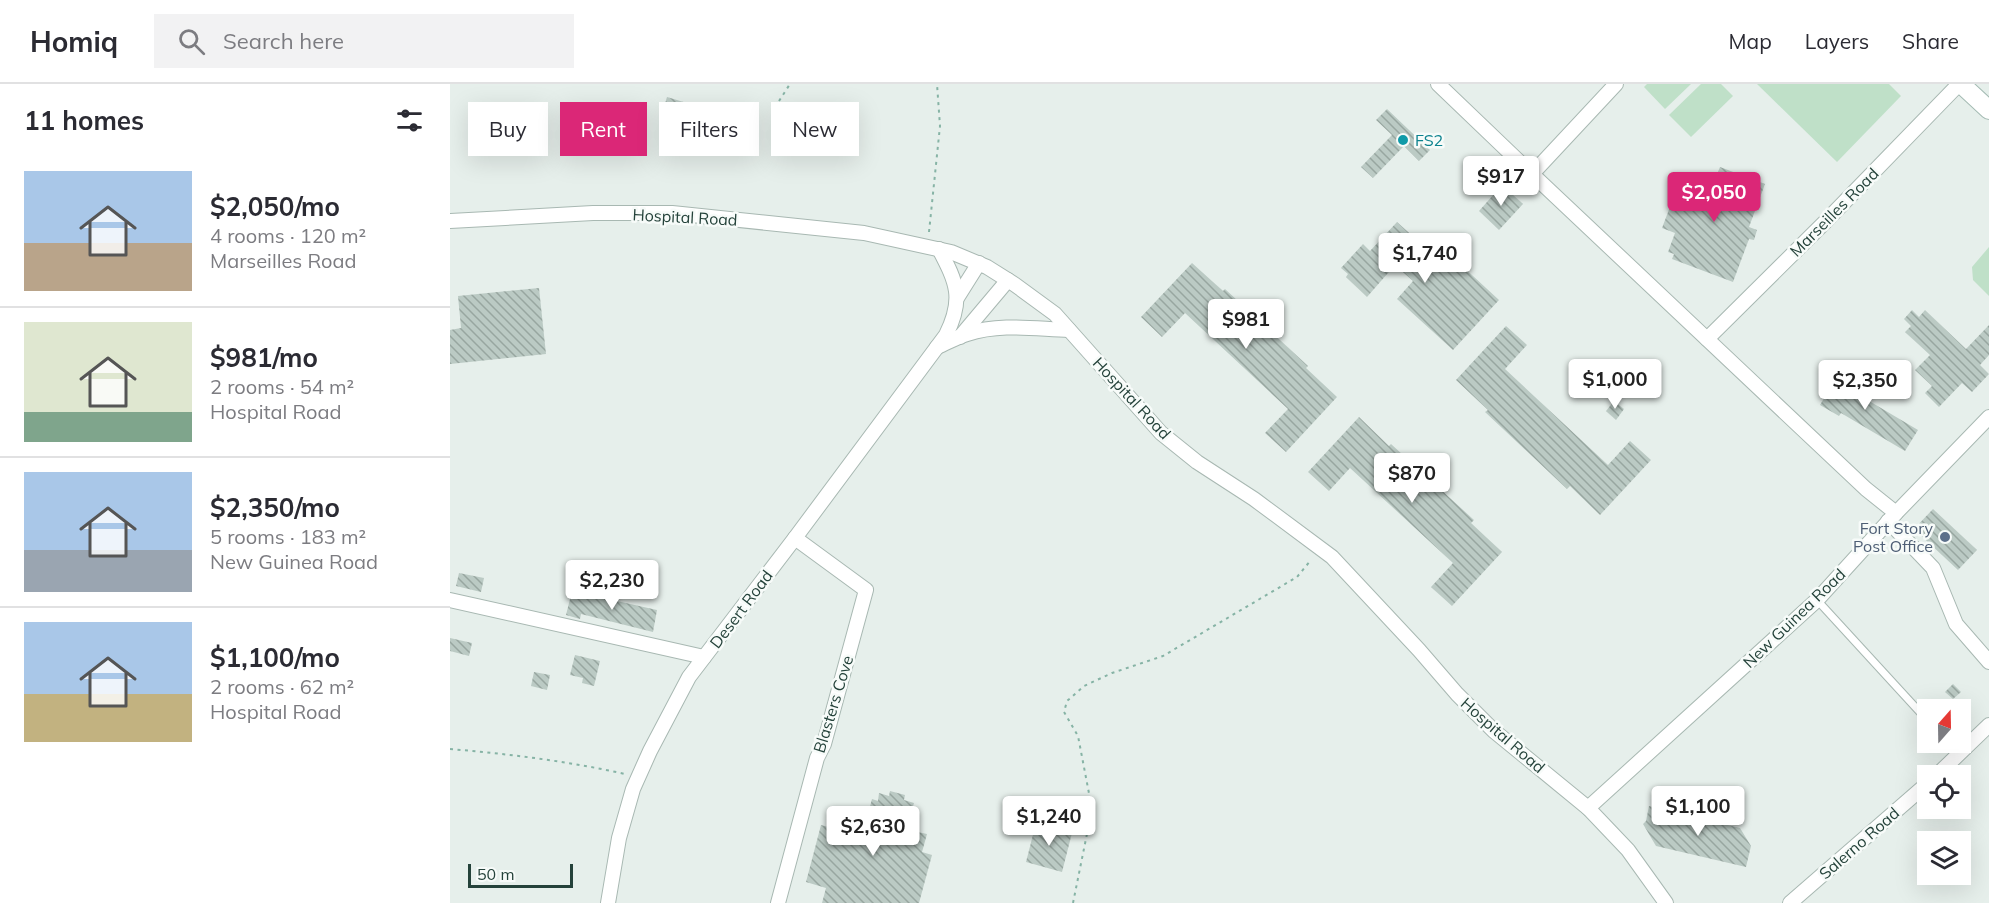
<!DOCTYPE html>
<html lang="en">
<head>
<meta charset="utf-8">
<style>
	:root { --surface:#fff; --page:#f2f2f3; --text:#2b2b33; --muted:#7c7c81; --line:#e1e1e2; --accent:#db2777 }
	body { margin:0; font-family:Mulish,sans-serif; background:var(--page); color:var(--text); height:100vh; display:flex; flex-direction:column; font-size:22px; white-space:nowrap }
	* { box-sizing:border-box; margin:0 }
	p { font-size:20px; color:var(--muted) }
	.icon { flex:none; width:33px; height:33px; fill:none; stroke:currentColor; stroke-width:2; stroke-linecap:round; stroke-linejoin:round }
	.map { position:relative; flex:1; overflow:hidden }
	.drawer { display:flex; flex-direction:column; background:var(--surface); width:450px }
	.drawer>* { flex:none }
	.top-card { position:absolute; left:18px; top:18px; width:570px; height:54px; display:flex; gap:12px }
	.needle { width:39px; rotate:20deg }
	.fabs { position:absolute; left:1467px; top:615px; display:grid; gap:12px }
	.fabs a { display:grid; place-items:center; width:54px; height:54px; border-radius:0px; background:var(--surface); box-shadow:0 6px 24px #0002; font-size:30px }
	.scale { position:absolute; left:18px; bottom:15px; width:105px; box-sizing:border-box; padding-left:6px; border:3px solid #24423a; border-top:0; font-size:16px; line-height:21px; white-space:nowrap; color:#24423a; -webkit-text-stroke:4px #f7fbf9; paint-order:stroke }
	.price { position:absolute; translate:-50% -51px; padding:0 14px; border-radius:6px; background:#fff; color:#222; font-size:20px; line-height:39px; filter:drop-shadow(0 2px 3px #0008) }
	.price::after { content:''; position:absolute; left:50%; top:36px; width:18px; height:14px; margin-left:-9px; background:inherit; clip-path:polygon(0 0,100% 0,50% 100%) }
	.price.on { background:var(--accent); color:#fff }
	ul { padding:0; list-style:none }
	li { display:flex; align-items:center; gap:18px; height:150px; padding:0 24px }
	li+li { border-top:2px solid var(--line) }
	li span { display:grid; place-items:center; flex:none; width:168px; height:120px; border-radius:0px; color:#555 }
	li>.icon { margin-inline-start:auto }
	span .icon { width:72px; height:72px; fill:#fffc; stroke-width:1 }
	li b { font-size:26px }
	h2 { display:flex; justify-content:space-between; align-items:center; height:72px; padding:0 24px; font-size:26px }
	.pill { padding:0 21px; border-radius:0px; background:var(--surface); box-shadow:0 6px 24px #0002; font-size:21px; line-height:54px }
	.pill.on { background:var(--accent); color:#fff }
	header { display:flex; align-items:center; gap:36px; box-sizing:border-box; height:84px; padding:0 30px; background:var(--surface); border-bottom:2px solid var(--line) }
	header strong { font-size:28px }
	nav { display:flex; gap:33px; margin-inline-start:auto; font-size:21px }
	.search { width:420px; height:54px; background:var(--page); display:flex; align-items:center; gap:15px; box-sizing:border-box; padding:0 21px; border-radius:0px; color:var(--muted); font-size:22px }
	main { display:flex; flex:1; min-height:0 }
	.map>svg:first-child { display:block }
</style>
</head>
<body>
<header>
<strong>Homiq</strong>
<div class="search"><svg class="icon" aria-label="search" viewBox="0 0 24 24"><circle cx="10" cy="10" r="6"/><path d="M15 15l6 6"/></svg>Search here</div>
<nav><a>Map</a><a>Layers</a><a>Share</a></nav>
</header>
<main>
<section class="drawer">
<h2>11 homes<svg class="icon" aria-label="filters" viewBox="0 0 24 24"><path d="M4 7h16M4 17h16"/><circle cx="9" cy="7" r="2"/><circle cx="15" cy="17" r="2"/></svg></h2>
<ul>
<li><span style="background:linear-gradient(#a9c7e8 60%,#b9a48a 0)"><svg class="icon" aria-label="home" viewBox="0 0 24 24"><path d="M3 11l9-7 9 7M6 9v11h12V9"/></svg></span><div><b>$2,050/mo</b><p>4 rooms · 120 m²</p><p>Marseilles Road</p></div></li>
<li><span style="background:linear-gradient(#dfe7d0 75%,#7fa58c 0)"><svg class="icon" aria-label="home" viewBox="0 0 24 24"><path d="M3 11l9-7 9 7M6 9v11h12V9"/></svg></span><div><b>$981/mo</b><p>2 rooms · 54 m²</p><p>Hospital Road</p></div></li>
<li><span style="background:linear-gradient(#a9c7e8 65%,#9aa5b1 0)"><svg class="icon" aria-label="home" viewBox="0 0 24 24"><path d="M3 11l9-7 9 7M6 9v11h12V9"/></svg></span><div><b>$2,350/mo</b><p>5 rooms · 183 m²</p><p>New Guinea Road</p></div></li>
<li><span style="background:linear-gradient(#a9c7e8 60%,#c2b280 0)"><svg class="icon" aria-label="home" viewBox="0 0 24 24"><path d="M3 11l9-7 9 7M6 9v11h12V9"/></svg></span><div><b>$1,100/mo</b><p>2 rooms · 62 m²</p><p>Hospital Road</p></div></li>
</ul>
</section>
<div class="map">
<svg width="1539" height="819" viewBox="0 0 1539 819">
	<defs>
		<pattern id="building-back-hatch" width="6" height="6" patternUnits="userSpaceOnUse" patternTransform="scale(1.5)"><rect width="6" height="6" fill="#bbcac4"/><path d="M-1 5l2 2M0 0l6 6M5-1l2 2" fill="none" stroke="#98a6a0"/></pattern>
	</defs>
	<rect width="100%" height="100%" fill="#e6efeb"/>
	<!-- pitch -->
	<g fill="#bfe0c8">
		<polygon points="1197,0 1241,0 1215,25 1194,3"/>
		<polygon points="1251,0 1271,0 1283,12 1241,53 1219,31"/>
		<polygon points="1307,0 1439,0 1451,12 1387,78"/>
		<polygon points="1539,163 1539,212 1523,196 1522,183"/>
	</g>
	<!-- building -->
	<g fill="url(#building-back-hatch)">
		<polygon points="217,13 270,29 264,50 211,33"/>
		<polygon points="937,25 980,66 969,77 954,62 923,94 911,83 942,51 926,36"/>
		<polygon points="1270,83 1315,100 1299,143 1307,146 1304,156 1299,155 1283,198 1222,175 1224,170 1218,168 1225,149 1212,144 1229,99 1252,107 1254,102 1256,103 1260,93 1265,95"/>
		<polygon points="1052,101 1073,120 1049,146 1029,127"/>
		<polygon points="947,138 968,157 962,163 979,179 998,159 1015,174 1010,180 1049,216 1003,266 947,215 963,197 945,181 917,213 896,193 898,190 891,184 913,160 920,167"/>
		<polygon points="742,179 773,207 775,205 858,282 856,284 887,313 836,368 815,349 838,325 735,229 712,253 691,233"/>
		<polygon points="89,204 96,270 0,280 0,246 11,244 8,212"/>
		<polygon points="1462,226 1469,233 1475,226 1516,265 1539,241 1539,271 1530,281 1539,290 1522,308 1512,299 1489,323 1475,309 1482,302 1465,286 1480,271 1455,248 1461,242 1454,235"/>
		<polygon points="1056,242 1077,261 1055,285 1158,381 1180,357 1201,376 1150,431 1120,402 1117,405 1035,328 1038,326 1006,296"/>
		<polygon points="1381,282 1409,299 1404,308 1468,346 1455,367 1391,329 1389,332 1370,321 1385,296 1376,291"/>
		<polygon points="1164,317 1174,325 1166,336 1156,327"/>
		<polygon points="909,333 939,362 941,360 1024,436 1021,439 1052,468 1002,522 981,503 1003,479 900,384 879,407 858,388"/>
		<polygon points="1483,425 1527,466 1508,486 1464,445"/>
		<polygon points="9,489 34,494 31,508 6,502"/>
		<polygon points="122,507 207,526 203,548 131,530 130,535 116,531"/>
		<polygon points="0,554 22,559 19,572 0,567"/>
		<polygon points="125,571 150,577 144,602 132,599 133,594 120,591"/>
		<polygon points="84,588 100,591 97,606 81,602"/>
		<polygon points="1503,600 1511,608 1503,615 1495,608"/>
		<polygon points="440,707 455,711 454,716 464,719 462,726 468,728 463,747 477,750 472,768 482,771 469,819 372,819 376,804 356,798 371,741 401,749 406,731 417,734 422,715 428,717 429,709 439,712"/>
		<polygon points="1199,722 1290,744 1301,762 1296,783 1206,762 1193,740 1196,737"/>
		<polygon points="586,739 622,749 612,788 576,778"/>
	</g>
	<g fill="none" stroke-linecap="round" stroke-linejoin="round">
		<!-- lane casing -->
		<g stroke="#a8b8b2" stroke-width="9">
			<g id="lane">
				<polyline points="1367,516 1478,637"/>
				<polyline points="1497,658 1509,671"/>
			</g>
		</g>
		<!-- street casing -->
		<g stroke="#a8b8b2" stroke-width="16">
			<g id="street">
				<polyline points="988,0 1082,90 1416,405 1446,429"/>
				<polyline points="1082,90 1166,0"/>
				<polyline points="0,137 143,129 222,129 414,149 501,168 537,183 564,200 605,230 711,349 747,378 804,415 882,473 969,566 1007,610 1044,647 1138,724 1178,766 1216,819"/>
				<polyline points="507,214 529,179"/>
				<polyline points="510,253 558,196"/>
				<polyline points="1257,255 1374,139 1509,0"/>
				<path d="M487 263C497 259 507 253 517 250 551 239 585 245 619 246"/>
				<polyline points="1438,437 1483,484 1506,540 1539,578"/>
				<polyline points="0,516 254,573"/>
				<polyline points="1486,692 1539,641"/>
				<polyline points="1138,724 1367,516 1446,429 1539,333"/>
				<path d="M158 819 169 754 183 705 200 667 239 593 345 454 496 251C514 215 507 199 489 165"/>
				<polyline points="328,819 367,674 374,660 416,506 345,454"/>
				<polyline points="1340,819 1478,699"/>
			</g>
		</g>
		<!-- secondary casing -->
		<g stroke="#a4bbb3" stroke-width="20">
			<polyline id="secondary" points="1511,0 1539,26"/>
		</g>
		<!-- path -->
		<g stroke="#86b3a5" stroke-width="2" stroke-dasharray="3 4.5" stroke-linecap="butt">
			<polyline points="329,17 340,0"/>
			<polyline points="479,148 490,42 487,0"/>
			<path d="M0 665C59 670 117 677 175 690"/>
			<polyline points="623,819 642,725 628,652 614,628 617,617 634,602 662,589 713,572 847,493 861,476"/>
		</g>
		<!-- lane -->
		<use href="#lane" stroke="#fff" stroke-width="7"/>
		<!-- street -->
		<use href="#street" stroke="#fff" stroke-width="14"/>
		<!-- secondary -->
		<use href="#secondary" stroke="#fff" stroke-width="18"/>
	</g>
	<!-- markers -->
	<circle fill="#0f9aa8" stroke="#f7fbf9" stroke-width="2" cx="953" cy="56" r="6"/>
	<circle fill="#5c6f8a" stroke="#f7fbf9" stroke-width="2" cx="1495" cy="453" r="6"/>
	<g text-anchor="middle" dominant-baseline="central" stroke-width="5" stroke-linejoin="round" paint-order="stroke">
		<!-- culture labels -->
		<g font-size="16" fill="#0d838f" stroke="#f7fbf9" text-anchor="start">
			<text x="965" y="56">FS2</text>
		</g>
		<!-- street labels -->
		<g font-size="16" fill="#24423a" stroke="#f7fbf9">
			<text transform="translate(1384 128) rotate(-45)">Marseilles Road</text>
			<text transform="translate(235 133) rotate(3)">Hospital Road</text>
			<text transform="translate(682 314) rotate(47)">Hospital Road</text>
			<text transform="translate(291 525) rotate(-53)">Desert Road</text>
			<text transform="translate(1344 534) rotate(-44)">New Guinea Road</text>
			<text transform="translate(383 620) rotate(-73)">Blasters Cove</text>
			<text transform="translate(1053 651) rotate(41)">Hospital Road</text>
			<text transform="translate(1409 759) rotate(-41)">Salerno Road</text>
		</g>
		<!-- service labels -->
		<g font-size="16" fill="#4e5e75" stroke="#f7fbf9" text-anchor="end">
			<text x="1483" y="444">Fort Story<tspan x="1483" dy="18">Post Office</tspan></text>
		</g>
	</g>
</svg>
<div class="fabs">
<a><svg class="needle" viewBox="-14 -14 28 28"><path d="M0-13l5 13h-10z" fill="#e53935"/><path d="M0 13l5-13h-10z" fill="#7c7c81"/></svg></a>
<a><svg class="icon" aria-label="locate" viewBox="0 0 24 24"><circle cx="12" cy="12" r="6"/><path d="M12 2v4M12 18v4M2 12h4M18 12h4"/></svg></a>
<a><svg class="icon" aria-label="layers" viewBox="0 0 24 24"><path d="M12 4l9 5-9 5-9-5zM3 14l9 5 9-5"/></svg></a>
</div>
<div class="scale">50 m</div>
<b class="price" style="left:1051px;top:123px">$917</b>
<b class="price on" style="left:1264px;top:139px">$2,050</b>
<b class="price" style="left:975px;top:200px">$1,740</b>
<b class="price" style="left:796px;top:266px">$981</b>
<b class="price" style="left:1165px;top:326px">$1,000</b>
<b class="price" style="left:1415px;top:327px">$2,350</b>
<b class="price" style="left:962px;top:420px">$870</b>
<b class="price" style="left:162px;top:527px">$2,230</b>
<b class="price" style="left:1248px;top:753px">$1,100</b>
<b class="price" style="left:599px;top:763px">$1,240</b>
<b class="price" style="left:423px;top:773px">$2,630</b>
<div class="top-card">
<a class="pill">Buy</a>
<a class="pill on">Rent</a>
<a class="pill">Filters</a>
<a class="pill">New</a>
</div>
</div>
</main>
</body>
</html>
